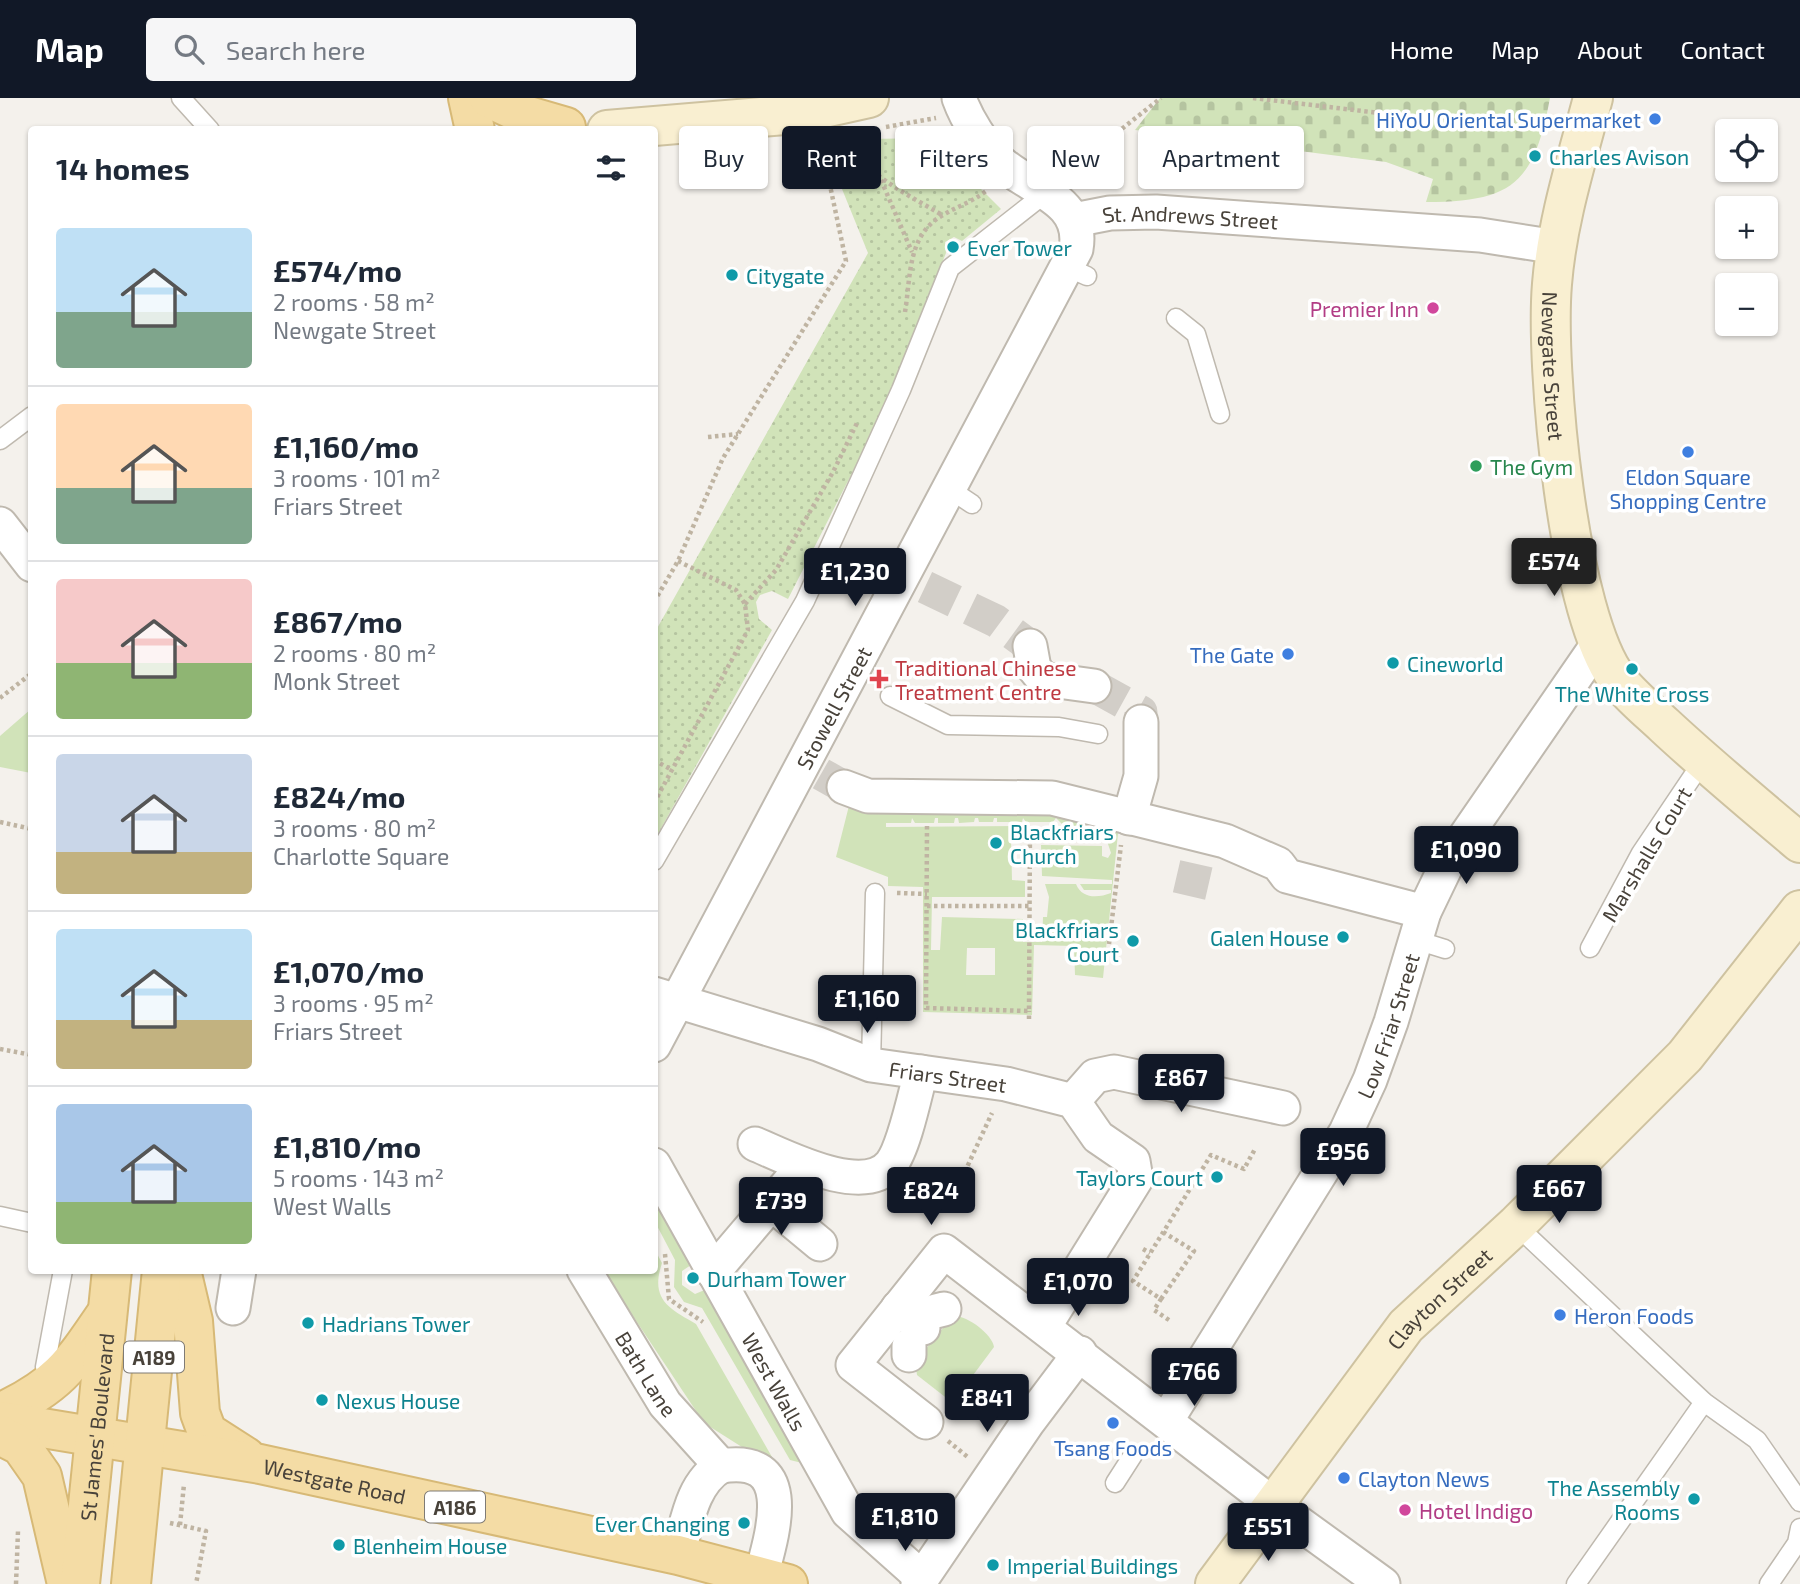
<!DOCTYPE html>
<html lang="en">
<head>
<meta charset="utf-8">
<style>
	:root { --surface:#fff; --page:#f6f6f7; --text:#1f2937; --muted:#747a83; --line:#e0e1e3; --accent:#111827 }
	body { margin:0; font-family:"Exo 2",sans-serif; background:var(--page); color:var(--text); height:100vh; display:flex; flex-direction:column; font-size:26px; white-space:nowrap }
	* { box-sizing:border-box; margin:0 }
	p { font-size:23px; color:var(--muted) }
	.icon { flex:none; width:38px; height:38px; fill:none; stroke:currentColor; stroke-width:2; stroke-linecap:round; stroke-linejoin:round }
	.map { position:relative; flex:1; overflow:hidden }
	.side { position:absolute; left:28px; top:28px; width:630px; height:1148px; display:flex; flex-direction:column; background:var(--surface); border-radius:7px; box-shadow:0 2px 5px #0004 }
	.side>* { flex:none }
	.guide { position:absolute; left:679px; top:28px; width:665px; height:63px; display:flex; gap:14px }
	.fabs { position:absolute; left:1715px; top:21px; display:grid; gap:14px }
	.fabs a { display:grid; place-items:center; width:63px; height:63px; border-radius:7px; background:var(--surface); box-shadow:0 2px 5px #0004; font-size:35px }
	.price { position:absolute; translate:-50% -60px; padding:0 16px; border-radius:7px; background:var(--accent); color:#fff; font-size:23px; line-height:46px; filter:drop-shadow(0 2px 4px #0008) }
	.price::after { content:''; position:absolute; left:50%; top:42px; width:21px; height:16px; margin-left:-10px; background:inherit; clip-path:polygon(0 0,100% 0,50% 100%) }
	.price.selected { background:#222; color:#fff }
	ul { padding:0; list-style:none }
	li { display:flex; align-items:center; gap:21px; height:175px; padding:0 28px }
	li+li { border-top:2px solid var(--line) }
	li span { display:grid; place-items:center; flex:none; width:196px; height:140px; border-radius:7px; color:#555 }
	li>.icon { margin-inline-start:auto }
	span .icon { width:84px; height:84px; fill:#fffc; stroke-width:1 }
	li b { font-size:30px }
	h2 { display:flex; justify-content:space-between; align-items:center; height:84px; padding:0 28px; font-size:30px }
	.pill { padding:0 24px; border-radius:7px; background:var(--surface); box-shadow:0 2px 5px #0004; font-size:24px; line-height:63px }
	.pill.selected { background:var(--accent); color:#fff }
	header { display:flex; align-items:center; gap:42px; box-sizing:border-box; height:98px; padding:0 35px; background:var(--accent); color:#fff }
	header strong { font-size:33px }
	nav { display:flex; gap:38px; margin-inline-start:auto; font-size:24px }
	.search { width:490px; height:63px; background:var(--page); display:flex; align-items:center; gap:18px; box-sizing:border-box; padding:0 24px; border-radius:7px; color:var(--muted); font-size:26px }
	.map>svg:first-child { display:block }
</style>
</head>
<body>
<header>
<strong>Map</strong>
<div class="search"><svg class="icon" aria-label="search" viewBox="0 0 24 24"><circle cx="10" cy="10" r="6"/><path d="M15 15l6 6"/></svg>Search here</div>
<nav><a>Home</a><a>Map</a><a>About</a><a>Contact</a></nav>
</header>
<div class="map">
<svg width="1800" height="1486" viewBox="0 0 1800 1486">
	<defs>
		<pattern id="cemetery-stones" width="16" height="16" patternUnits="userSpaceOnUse" patternTransform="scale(1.75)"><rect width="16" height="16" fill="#d1e3b9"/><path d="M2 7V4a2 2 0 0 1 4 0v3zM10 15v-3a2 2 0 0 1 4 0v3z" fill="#b5c4a0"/></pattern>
		<pattern id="park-dots" width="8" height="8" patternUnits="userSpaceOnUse" patternTransform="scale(1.75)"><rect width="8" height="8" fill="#d1e3b9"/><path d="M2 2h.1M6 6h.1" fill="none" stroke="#b5c4a0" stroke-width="1.8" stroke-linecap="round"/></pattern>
	</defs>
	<rect width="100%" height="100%" fill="#f4f1ec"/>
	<!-- green -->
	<g fill="#d1e3b9" fill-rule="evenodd">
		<polygon points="31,611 31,675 0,669 0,638"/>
		<path d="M854 688 1055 707 1119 726 1103 880 1075 877 1074 848 1034 847 1032 917 923 914V789L888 788V779L836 759ZM912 720 915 725H934L935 720H938V725H954L955 720H958L959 725 974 724 975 720H978L979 724H993L994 720H997V724H1022L1023 720 1026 724H1053L1056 720 1063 727 1056 728V740L1107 743 1111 755 1108 760 1102 758V748L1041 747 1042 778 1112 782V786H1080L1084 792H1111V795C1098 800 1082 801 1076 786H1045L1049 799 1047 819H1043L1042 844H1023V821L942 819 940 852H931L932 799H1025V783L1012 782 1011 741H1021L1022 728 886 729V725H911ZM967 850H995V877H966Z"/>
		<polygon points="654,1100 691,1167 682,1173 682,1187 695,1196 707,1191 802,1365 790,1362 702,1210 684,1204 674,1189 675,1162 655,1124"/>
		<path d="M655 1152 662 1165C650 1201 668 1210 696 1226L780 1373 704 1325 603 1173 654 1172Z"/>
		<path d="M953 1218C967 1217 992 1236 994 1249L956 1300 949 1302 917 1277 915 1264Z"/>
	</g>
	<!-- cemetery -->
	<path fill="url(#cemetery-stones)" d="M1160 0H1550C1534 85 1513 104 1426 104L1433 81 1386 64 1135 32Z"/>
	<!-- park -->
	<polygon fill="url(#park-dots)" points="930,40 1001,111 962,143 954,139 945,144 946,155 878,324 788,501 772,493 760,497 756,504 759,521 772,532 655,741 655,534 868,155 829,59 868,41"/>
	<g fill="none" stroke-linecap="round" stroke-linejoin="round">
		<!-- street-tunnel -->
		<g stroke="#d2cec8" stroke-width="33" stroke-dasharray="33 17" stroke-linecap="butt">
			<polyline points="925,489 996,523 1030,548"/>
			<polyline points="1094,588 1141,614 1141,624"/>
			<polyline points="821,676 844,689"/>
			<polyline points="1189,798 1203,737"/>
		</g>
		<!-- lane casing -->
		<g stroke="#bfb9af" stroke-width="21">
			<g id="lane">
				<polyline points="181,0 210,32"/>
				<polyline points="1067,169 1087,178"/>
				<polyline points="1176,220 1196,236 1220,316"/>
				<polyline points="0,342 32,318"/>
				<polyline points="948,390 972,406"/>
				<polyline points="890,598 948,627 1059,629 1098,636"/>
				<polyline points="654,763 805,503 901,292 950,170 1047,94"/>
				<polyline points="1416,842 1445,851"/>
				<polyline points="1590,850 1641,755 1703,663"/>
				<polyline points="871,967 875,795"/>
				<polyline points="0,1118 32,1125"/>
				<polyline points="1516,1127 1704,1304 1757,1342 1800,1404"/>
				<polyline points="56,1281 45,1269 63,1172"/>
				<polyline points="1115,1385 1133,1357"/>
				<polyline points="1576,1486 1704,1304"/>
				<polyline points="1769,1486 1797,1445 1800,1430"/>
			</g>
		</g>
		<!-- street casing -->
		<g stroke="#bfb9af" stroke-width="37">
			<g id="street">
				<path id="s1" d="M1074 122 1110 115 1156 114 1480 137 1557 149"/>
				<polyline points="0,426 32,467"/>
				<polyline points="1030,548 1034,570 1043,581 1094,588"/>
				<polyline points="844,689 868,698 1052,700 1225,743 1278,766 1287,778 1424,814"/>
				<polyline points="1129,720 1141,678 1141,624"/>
				<path id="s2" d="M654 896 818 946 871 967 1006 986 1073 1003 1098 1039 1133 1063 1136 1081 1044 1229"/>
				<path id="s3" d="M654 947 1076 151C1085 101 1029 91 1000 64 983 47 967 22 959 0"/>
				<polyline points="1073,1003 1095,978 1114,974 1283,1010"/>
				<path d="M755 1046C786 1059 864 1100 891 1066 904 1050 915 996 921 974"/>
				<path id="s4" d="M654 1067 848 1414 921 1479"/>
				<polyline points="773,1107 820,1146"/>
				<path id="s5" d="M584 1172 665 1306 721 1368C802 1355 770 1443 759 1486"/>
				<polyline points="713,1174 804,1067"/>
				<polyline points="233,1210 239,1172"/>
				<polyline points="898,1210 923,1230"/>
				<polyline points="936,1213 944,1211"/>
				<polyline points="909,1248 909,1257"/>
				<path id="s6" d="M1166 1323 1346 1034 1370 982 1391 924 1424 814 1449 762 1598 546"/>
				<polyline points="926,1324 853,1267 944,1153 1274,1407 1383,1486"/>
				<path d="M678 1457C687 1426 691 1386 721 1368"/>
				<polyline points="918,1486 1028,1324 1080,1255"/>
			</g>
		</g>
		<!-- secondary casing -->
		<g stroke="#cec2a0" stroke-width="42">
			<g id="secondary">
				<path id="s7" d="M1593 0C1577 61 1557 123 1552 186 1545 269 1568 520 1619 583 1632 599 1649 613 1664 627 1708 668 1754 706 1800 745"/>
				<polyline points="607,32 797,16 869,0"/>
				<path id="s8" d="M1215 1486 1406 1228 1516 1127 1685 958 1800 812"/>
			</g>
		</g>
		<!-- primary casing -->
		<g stroke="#d7b976" stroke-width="42">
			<g id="primary">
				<polyline points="468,0 475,32"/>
				<polyline points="489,0 525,17 566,29"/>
				<polyline points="181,1172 193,1223 200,1315 207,1334 246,1359"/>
				<path d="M0 1315C57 1288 70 1269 104 1219"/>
				<path id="s9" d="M0 1323 260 1366 678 1457 788 1486"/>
				<polyline points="0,1337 21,1348 42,1378 67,1486"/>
				<path id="s10" d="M80 1486 112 1172"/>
				<polyline points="131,1486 162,1172"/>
			</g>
		</g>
		<!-- path -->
		<g stroke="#bfb4a2" stroke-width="4.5" stroke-dasharray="3.5 3.5" stroke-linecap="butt">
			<polyline points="1253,0 1413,19 1529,23"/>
			<polyline points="886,29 936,20"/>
			<path d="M848 39C864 78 908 96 942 117"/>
			<polyline points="1067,74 1161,0"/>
			<polyline points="881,82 912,154"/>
			<path d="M905 214C911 178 907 137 943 117 958 108 972 104 986 93"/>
			<polyline points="708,339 738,336"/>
			<polyline points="654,504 678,463 723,360 846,163 821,45"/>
			<polyline points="745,506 776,472 833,374 857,325"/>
			<polyline points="0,600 32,575"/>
			<polyline points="654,662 672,672"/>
			<polyline points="654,705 748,532 745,506 736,492 678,463"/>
			<polyline points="0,724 32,731"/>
			<polyline points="927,728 926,910 1029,913 1030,728"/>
			<polyline points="897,795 927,796"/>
			<polyline points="927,808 1029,808"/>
			<polyline points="1109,846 1121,747"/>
			<polyline points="1029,921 1029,913"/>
			<polyline points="0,951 32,957"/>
			<polyline points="956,1093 992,1015"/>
			<polyline points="1143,1151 1150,1155"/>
			<polyline points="665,1156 669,1201 703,1224"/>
			<polyline points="1161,1201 1194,1153 1163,1134"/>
			<polyline points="1169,1222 1154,1212 1161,1201 1133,1183 1211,1057 1244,1071 1255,1051"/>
			<polyline points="994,1295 1006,1305"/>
			<polyline points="948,1343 969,1360"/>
			<polyline points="170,1425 206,1433 196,1486"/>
			<polyline points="180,1427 184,1386"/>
			<polyline points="16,1486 18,1433"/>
		</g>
		<!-- lane -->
		<use href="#lane" stroke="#fff" stroke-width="18"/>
		<!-- street -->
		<use href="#street" stroke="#fff" stroke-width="33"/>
		<!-- secondary -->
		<use href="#secondary" stroke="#f9efd1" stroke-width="38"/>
		<!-- primary -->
		<use href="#primary" stroke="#f4dca5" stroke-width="38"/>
	</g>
	<!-- markers -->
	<g fill="#3f7fe0" stroke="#fff" stroke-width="2.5">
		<circle cx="1655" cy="21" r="7"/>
		<circle cx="1688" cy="354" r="7"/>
		<circle cx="1288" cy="556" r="7"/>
		<circle cx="1560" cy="1217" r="7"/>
		<circle cx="1113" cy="1325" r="7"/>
		<circle cx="1344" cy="1380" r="7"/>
	</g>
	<g fill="#0f9aa8" stroke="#fff" stroke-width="2.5">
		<circle cx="1535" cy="58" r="7"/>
		<circle cx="953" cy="149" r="7"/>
		<circle cx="732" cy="177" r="7"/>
		<circle cx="1393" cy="565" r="7"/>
		<circle cx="1632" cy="571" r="7"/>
		<circle cx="996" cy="745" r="7"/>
		<circle cx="1343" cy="839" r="7"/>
		<circle cx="1133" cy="843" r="7"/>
		<circle cx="1217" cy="1079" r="7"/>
		<circle cx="693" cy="1180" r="7"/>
		<circle cx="308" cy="1225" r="7"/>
		<circle cx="322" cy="1302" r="7"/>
		<circle cx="1694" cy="1401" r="7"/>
		<circle cx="744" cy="1425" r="7"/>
		<circle cx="339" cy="1447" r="7"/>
		<circle cx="993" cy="1467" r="7"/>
	</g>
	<g fill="#d1479c" stroke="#fff" stroke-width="2.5">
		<circle cx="1433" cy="210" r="7"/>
		<circle cx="1405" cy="1412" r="7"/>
	</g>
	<circle fill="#2e9e5b" stroke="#fff" stroke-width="2.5" cx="1476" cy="368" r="7"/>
	<path fill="#e0444e" stroke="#fff" stroke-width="2.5" d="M875.5 570.5h7v7h7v7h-7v7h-7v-7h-7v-7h7z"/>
	<g text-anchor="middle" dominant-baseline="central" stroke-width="7" stroke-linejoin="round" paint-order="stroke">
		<!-- shield labels -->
		<g fill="#fff" stroke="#7f7b75" stroke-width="2">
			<rect x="124" y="1243.5" width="60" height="31" rx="5"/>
			<rect x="425" y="1393.5" width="60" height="31" rx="5"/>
		</g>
		<g font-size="19" font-weight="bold" fill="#48423a">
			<text x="154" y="1259">A189</text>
			<text x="455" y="1409">A186</text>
		</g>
		<!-- shop labels -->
		<g font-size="21" fill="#366cbe" stroke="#fff" text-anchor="end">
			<text x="1641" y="21">HiYoU Oriental Supermarket</text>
			<text x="1688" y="378" text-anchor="middle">Eldon Square<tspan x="1688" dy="24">Shopping Centre</tspan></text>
			<text x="1274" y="556">The Gate</text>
			<text x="1574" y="1217" text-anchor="start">Heron Foods</text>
			<text x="1113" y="1349" text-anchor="middle">Tsang Foods</text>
			<text x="1358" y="1380" text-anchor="start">Clayton News</text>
		</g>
		<!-- culture labels -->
		<g font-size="21" fill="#0d838f" stroke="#fff" text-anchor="start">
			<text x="1549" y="58">Charles Avison</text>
			<text x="967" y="149">Ever Tower</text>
			<text x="746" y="177">Citygate</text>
			<text x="1407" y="565">Cineworld</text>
			<text x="1632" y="595" text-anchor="middle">The White Cross</text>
			<text x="1010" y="733">Blackfriars<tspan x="1010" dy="24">Church</tspan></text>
			<text x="1119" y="831" text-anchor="end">Blackfriars<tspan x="1119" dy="24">Court</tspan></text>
			<text x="1329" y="839" text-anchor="end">Galen House</text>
			<text x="1203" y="1079" text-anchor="end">Taylors Court</text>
			<text x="707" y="1180">Durham Tower</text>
			<text x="322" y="1225">Hadrians Tower</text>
			<text x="336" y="1302">Nexus House</text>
			<text x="1680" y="1389" text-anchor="end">The Assembly<tspan x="1680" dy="24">Rooms</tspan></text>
			<text x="730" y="1425" text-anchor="end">Ever Changing</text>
			<text x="353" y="1447">Blenheim House</text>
			<text x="1007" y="1467">Imperial Buildings</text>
		</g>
		<!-- street labels -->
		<g font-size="21" fill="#48423a" stroke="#fff">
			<text stroke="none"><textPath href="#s1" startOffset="117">St. Andrews Street</textPath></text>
			<text stroke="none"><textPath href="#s7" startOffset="273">Newgate Street</textPath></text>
			<text stroke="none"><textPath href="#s3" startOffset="382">Stowell Street</textPath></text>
			<text transform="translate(1646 756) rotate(-59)">Marshalls Court</text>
			<text stroke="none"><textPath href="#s6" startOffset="455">Low Friar Street</textPath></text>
			<text stroke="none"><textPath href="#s2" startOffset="306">Friars Street</textPath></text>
			<text stroke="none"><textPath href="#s8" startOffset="364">Clayton Street</textPath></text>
			<text stroke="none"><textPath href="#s5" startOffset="121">Bath Lane</textPath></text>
			<text stroke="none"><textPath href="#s4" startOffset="248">West Walls</textPath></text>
			<text stroke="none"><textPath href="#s10" startOffset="158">St James' Boulevard</textPath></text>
			<text stroke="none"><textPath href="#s9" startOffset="340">Westgate Road</textPath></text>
		</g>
		<!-- hotel labels -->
		<g font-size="21" fill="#b23c85" stroke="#fff" text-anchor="end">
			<text x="1419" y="210">Premier Inn</text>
			<text x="1419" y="1412" text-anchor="start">Hotel Indigo</text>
		</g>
		<!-- leisure labels -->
		<g font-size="21" fill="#27864d" stroke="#fff" text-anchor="start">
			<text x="1490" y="368">The Gym</text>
		</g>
		<!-- health labels -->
		<g font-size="21" fill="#be3a42" stroke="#fff" text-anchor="start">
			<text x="895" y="569">Traditional Chinese<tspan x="895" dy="24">Treatment Centre</tspan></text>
		</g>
	</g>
</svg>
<div class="fabs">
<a><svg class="icon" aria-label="locate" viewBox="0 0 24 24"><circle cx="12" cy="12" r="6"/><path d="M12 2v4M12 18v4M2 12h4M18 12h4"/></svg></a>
<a>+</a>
<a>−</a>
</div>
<b class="price selected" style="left:1554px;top:500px">£574</b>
<b class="price" style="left:855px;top:510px">£1,230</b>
<b class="price" style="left:1466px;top:788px">£1,090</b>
<b class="price" style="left:867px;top:937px">£1,160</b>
<b class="price" style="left:1181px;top:1016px">£867</b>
<b class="price" style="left:1343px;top:1090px">£956</b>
<b class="price" style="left:1559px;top:1127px">£667</b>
<b class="price" style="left:931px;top:1129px">£824</b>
<b class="price" style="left:781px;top:1139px">£739</b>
<b class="price" style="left:1078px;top:1220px">£1,070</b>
<b class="price" style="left:1194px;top:1310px">£766</b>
<b class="price" style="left:987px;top:1336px">£841</b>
<b class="price" style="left:905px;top:1455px">£1,810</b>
<b class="price" style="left:1268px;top:1465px">£551</b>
<div class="guide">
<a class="pill">Buy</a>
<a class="pill selected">Rent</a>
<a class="pill">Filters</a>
<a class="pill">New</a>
<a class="pill">Apartment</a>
</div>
<section class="side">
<h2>14 homes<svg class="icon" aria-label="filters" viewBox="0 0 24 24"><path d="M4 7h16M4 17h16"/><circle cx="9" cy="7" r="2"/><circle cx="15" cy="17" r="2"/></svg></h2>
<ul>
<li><span style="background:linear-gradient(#bfe0f5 60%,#7fa58c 0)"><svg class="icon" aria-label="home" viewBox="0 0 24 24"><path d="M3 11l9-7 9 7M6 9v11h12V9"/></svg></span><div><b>£574/mo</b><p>2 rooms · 58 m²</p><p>Newgate Street</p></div></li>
<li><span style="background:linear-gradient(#ffd9b3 60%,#7fa58c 0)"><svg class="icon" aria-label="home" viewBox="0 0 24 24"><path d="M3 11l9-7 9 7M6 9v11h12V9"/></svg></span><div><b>£1,160/mo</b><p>3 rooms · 101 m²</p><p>Friars Street</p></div></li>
<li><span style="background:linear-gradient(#f6c9c9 60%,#8fb573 0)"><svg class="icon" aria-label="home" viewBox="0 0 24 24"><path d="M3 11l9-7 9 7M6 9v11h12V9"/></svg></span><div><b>£867/mo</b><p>2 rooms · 80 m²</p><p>Monk Street</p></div></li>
<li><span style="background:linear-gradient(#c9d6e8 70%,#c2b280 0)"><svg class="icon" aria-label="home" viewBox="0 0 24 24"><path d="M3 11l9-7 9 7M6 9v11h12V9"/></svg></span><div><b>£824/mo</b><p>3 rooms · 80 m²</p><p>Charlotte Square</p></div></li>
<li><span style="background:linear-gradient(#bfe0f5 65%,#c2b280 0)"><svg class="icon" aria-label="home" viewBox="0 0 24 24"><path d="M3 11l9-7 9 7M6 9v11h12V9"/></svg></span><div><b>£1,070/mo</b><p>3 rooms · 95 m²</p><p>Friars Street</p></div></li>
<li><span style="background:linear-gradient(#a9c7e8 70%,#8fb573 0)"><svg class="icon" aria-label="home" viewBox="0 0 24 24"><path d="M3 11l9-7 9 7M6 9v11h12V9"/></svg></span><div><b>£1,810/mo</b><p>5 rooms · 143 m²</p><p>West Walls</p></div></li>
</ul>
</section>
</div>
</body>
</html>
